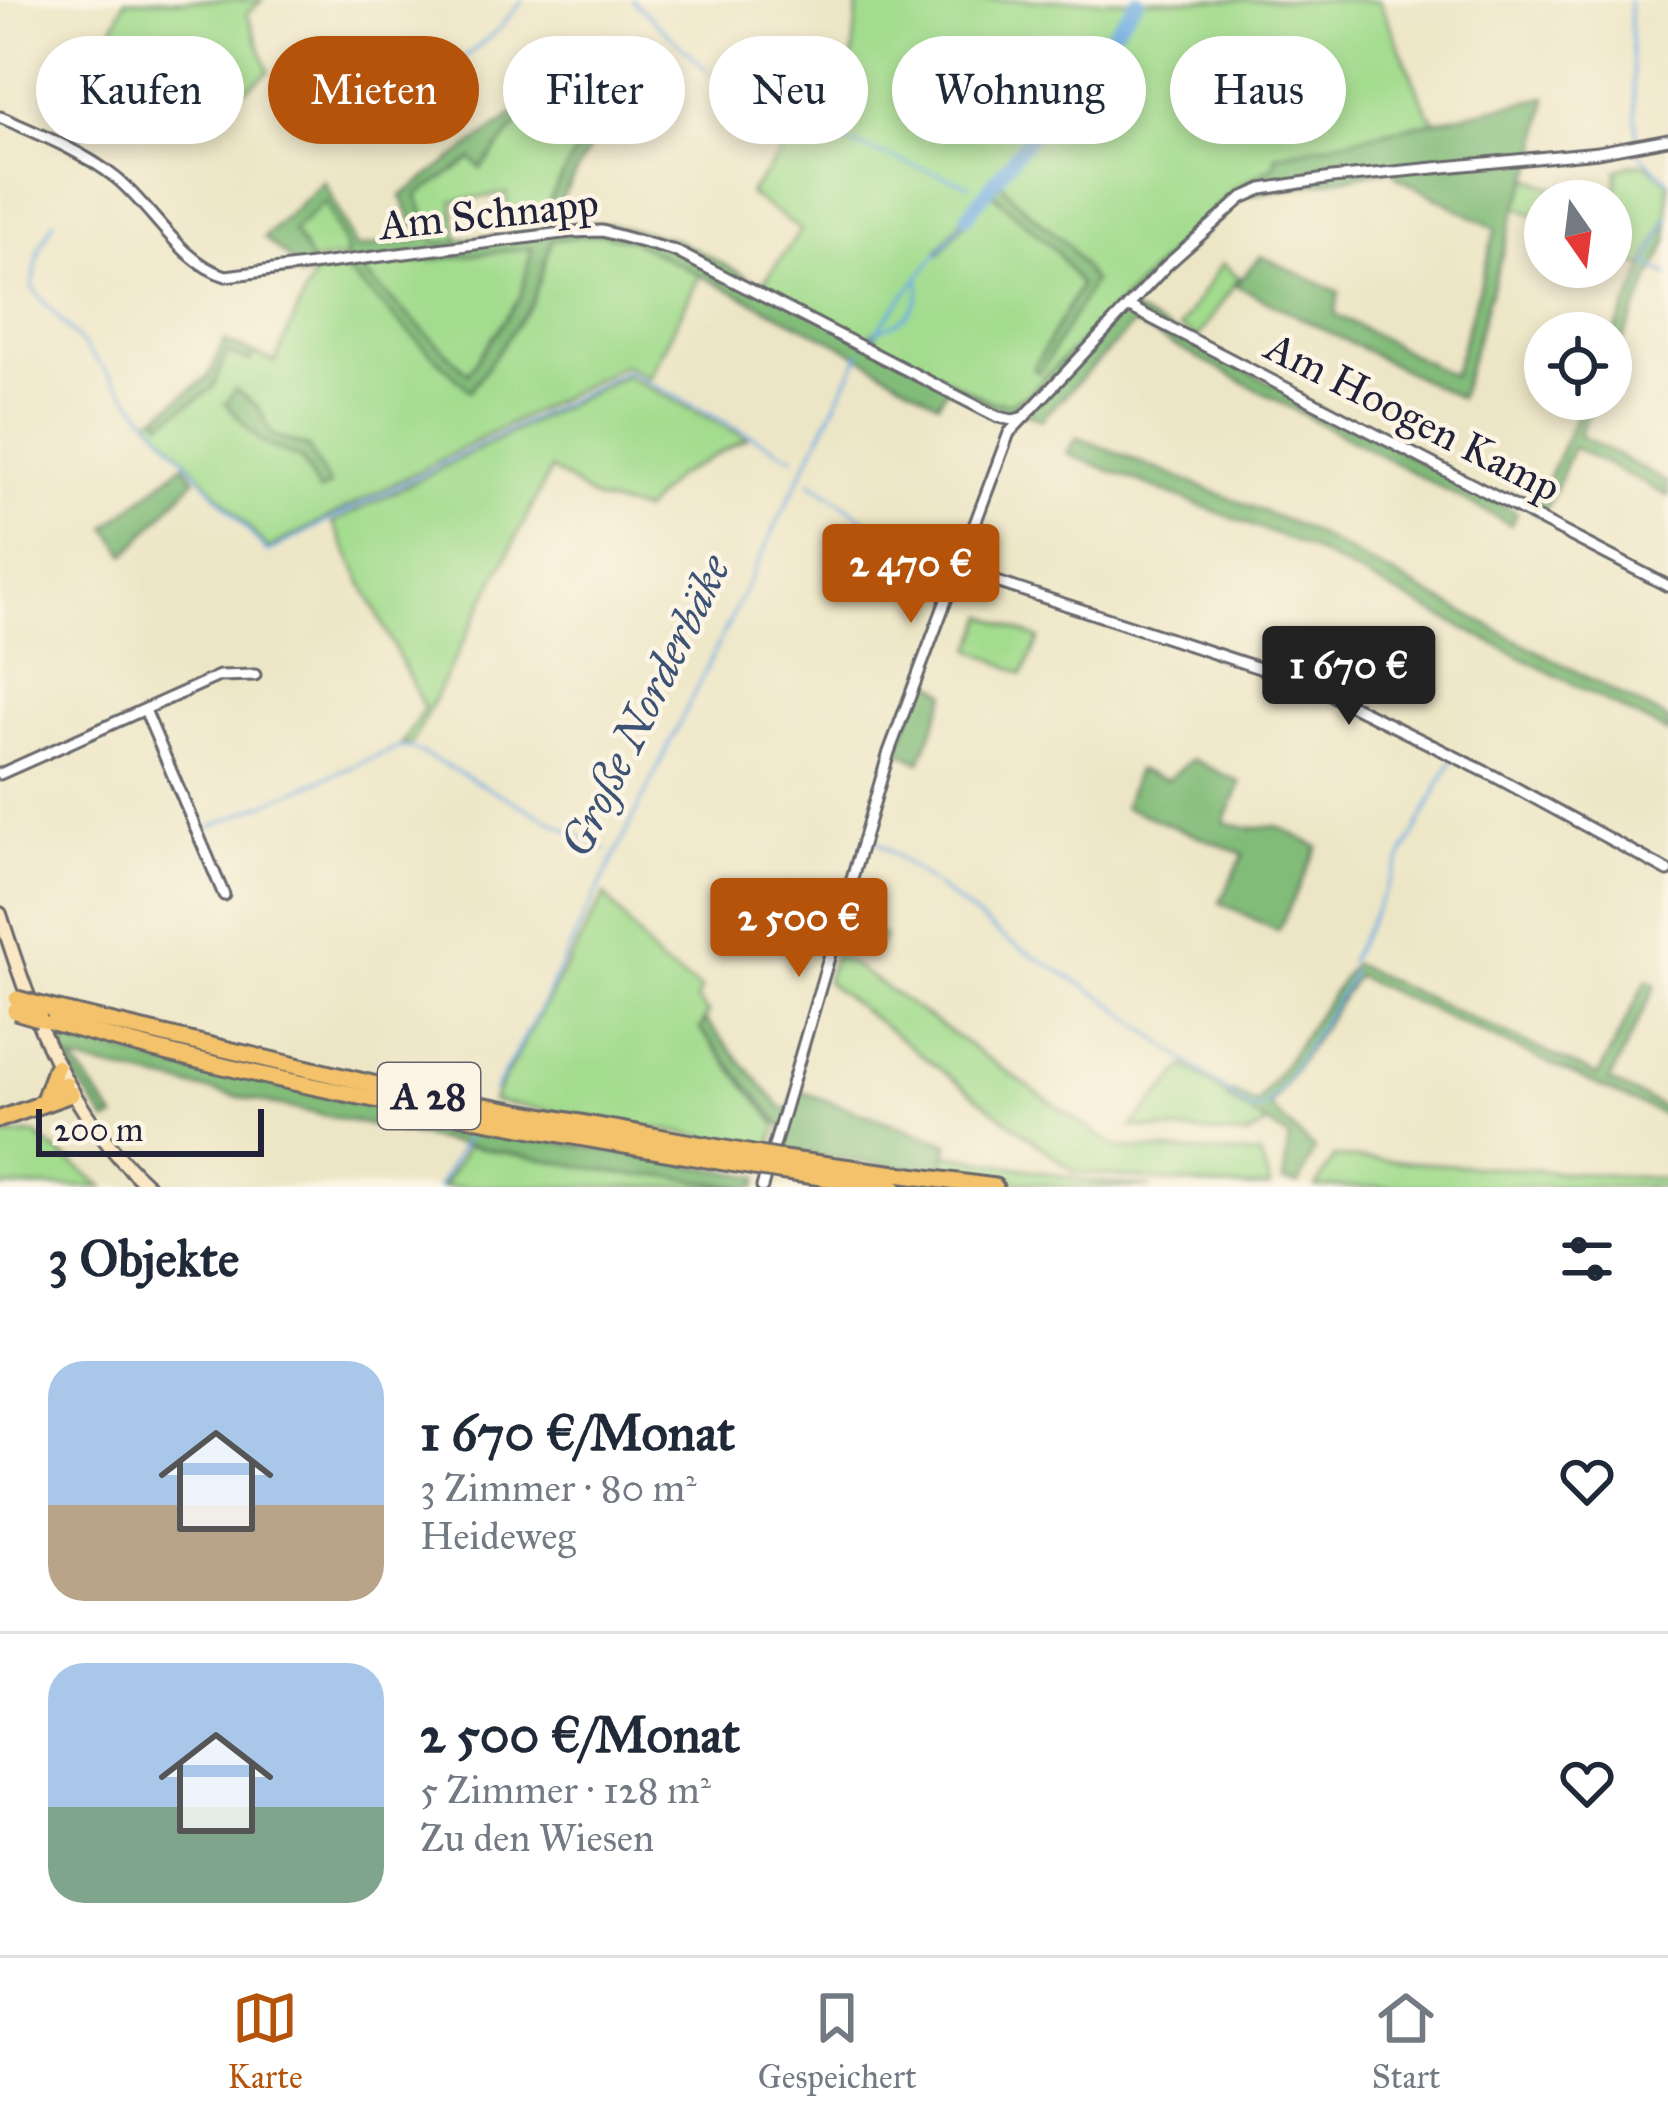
<!DOCTYPE html>
<html lang="de">
<head>
<meta charset="utf-8">
<style>
	:root { --surface:#fff; --page:#f2f2f3; --text:#1f2937; --muted:#747a83; --line:#e0e1e3; --accent:#b45309 }
	body { margin:0; font-family:"IM FELL Great Primer",serif; background:var(--page); color:var(--text); height:100vh; display:flex; flex-direction:column; font-size:45px; white-space:nowrap }
	* { box-sizing:border-box; margin:0 }
	p { font-size:39px; color:var(--muted) }
	.icon { flex:none; width:66px; height:66px; fill:none; stroke:currentColor; stroke-width:2; stroke-linecap:round; stroke-linejoin:round }
	.map { position:relative; height:1187px; overflow:hidden }
	.details { display:flex; flex-direction:column; background:var(--surface); flex:1 }
	.details>* { flex:none }
	.top-card { position:absolute; left:36px; top:36px; width:1596px; height:108px; display:flex; gap:24px }
	.needle { width:78px; rotate:166deg }
	.buttons { position:absolute; left:1524px; top:180px; display:grid; gap:24px }
	.buttons a { display:grid; place-items:center; width:108px; height:108px; border-radius:50%; background:var(--surface); box-shadow:0 6px 18px #0003; font-size:60px }
	.scale { position:absolute; left:36px; bottom:30px; width:228px; box-sizing:border-box; padding-left:12px; border:6px solid #22223b; border-top:0; font-size:33px; line-height:42px; white-space:nowrap; color:#22223b; -webkit-text-stroke:9px #fcf5e5; paint-order:stroke }
	.price { position:absolute; translate:-50% -102px; padding:0 27px; border-radius:12px; background:var(--accent); color:#fff; font-size:39px; line-height:78px; filter:drop-shadow(0 3px 6px #0008) }
	.price::after { content:''; position:absolute; left:50%; top:72px; width:36px; height:27px; margin-left:-18px; background:inherit; clip-path:polygon(0 0,100% 0,50% 100%) }
	.price.on { background:#222; color:#fff }
	ul { padding:0; list-style:none }
	li { display:flex; align-items:center; gap:36px; height:300px; padding:0 48px }
	li+li { border-top:3px solid var(--line) }
	li span { display:grid; place-items:center; flex:none; width:336px; height:240px; border-radius:36px; color:#555 }
	li>.icon { margin-inline-start:auto }
	span .icon { width:144px; height:144px; fill:#fffc; stroke-width:1 }
	li b { font-size:51px }
	h2 { display:flex; justify-content:space-between; align-items:center; height:144px; padding:0 48px; font-size:51px }
	.pill { padding:0 42px; border-radius:54px; background:var(--surface); box-shadow:0 6px 18px #0003; font-size:42px; line-height:108px }
	.pill.on { background:var(--accent); color:#fff }
	.menu { display:flex; justify-content:space-around; align-items:center; height:168px; border-top:3px solid var(--line); background:var(--surface); font-size:33px; color:var(--muted) }
	.menu a { display:grid; justify-items:center; gap:6px }
	.menu .on { color:var(--accent) }
	.map>svg:first-child { display:block }
</style>
</head>
<body>
<div class="map">
<svg width="1668" height="1187" viewBox="0 0 1668 1187">
	<rect width="100%" height="100%" fill="#fcf5e5"/>
	<filter id="ink" filterUnits="userSpaceOnUse"><feTurbulence type="fractalNoise" baseFrequency=".00833" numOctaves="2"/><feDisplacementMap in="SourceGraphic" scale="24" xChannelSelector="R" yChannelSelector="G"/><feConvolveMatrix kernelMatrix="1 2 1 2 8 2 1 2 1" color-interpolation-filters="sRGB"/></filter>
	<filter id="wash" filterUnits="userSpaceOnUse"><feTurbulence type="fractalNoise" baseFrequency=".004" numOctaves="4" result="noise"/><feDisplacementMap in="SourceGraphic" scale="48" xChannelSelector="R" yChannelSelector="G"/><feGaussianBlur stdDeviation="2.7" result="paint"/><feColorMatrix in="noise" values="0 0 0 0 0 0 0 0 0 0 0 0 0 0 0 0 0 1.4 0 .05"/><feComposite in="paint" operator="in"/></filter>
	<g filter="url(#wash)">
		<rect width="100%" height="100%" fill="#ede6c6"/>
		<!-- green -->
		<g fill="#a3dc8e" stroke="#627f64" stroke-width="3" fill-rule="evenodd">
			<polygon points="125,0 262,0 247,14 269,71 236,97 204,98 168,77 145,77 130,63 104,49"/>
			<polygon points="858,0 1135,0 937,251 939,255 990,191 1056,251 1080,286 1033,369 1093,282 1068,245 1015,200 999,179 1140,0 1379,0 1428,113 1438,122 1276,155 1275,165 1233,190 1029,393 1010,403 990,401 871,342 877,333 874,331 867,339 761,286 801,230 749,194 845,72 853,54"/>
			<polygon points="550,100 564,118 572,108 576,114 572,122 580,144 533,230 512,233 506,194 453,201 458,241 436,244 417,195 473,158 482,168 516,126"/>
			<polygon points="1632,164 1646,164 1668,182 1668,216 1644,267 1611,251 1611,210 1616,211 1617,170"/>
			<polygon points="1529,178 1587,201 1545,201 1545,220 1516,207"/>
			<polygon points="325,201 346,250 345,258 312,262 293,231"/>
			<path d="M601 234 628 239 700 275 649 378 624 365 268 549 149 419 158 415 161 421 212 389 227 353 249 361 253 353 275 362 314 274 344 269 470 390 532 303 552 240ZM226 404 259 408 272 435 308 447 319 492 302 460 261 442Z"/>
			<polygon points="533,248 520,298 468,373 365,274 367,267"/>
			<polygon points="1222,263 1239,277 1198,338 1180,327"/>
			<polygon points="625,375 747,438 675,477 643,511 596,500 551,469 412,743 402,744 424,708 333,523"/>
			<polygon points="986,616 1039,639 1023,674 972,649"/>
			<polygon points="605,895 659,963 701,989 697,1000 708,1013 700,1029 777,1125 770,1148 492,1101"/>
			<polygon points="848,907 885,937 872,953 840,937"/>
			<polygon points="834,956 849,962 1117,1148 1260,1155 1270,1187 1223,1187 1075,1172 826,982"/>
			<polygon points="1186,1066 1268,1124 1247,1136 1132,1127"/>
			<polygon points="33,1134 34,1134 104,1187 0,1187 0,1136"/>
			<polygon points="468,1145 635,1176 657,1174 740,1187 442,1187"/>
			<polygon points="946,1154 1090,1181 1152,1187 1065,1187 941,1173"/>
			<polygon points="1334,1157 1668,1179 1668,1187 1316,1187"/>
		</g>
		<!-- forest -->
		<g fill="#82bc79" stroke="#526f5a" stroke-width="3" fill-rule="evenodd">
			<path d="M555 85 572 108 563 119 549 101 516 126 481 169 472 159 417 195 436 243 533 230 580 144 572 122 576 114 596 136 545 228 574 223 610 224 674 239 990 401 1010 403 1029 393 1233 190 1275 165 1276 155 1547 97 1537 160 1516 207 1459 398 1236 285 1261 256 1339 292 1335 314 1453 376 1496 229 1396 176 1395 169 1239 197 1129 309 1517 513 1511 525 1134 324 1041 420 1023 412 1011 415 948 387 938 403 846 348 628 239 601 234 552 240 532 303 470 391 344 269 346 250 325 202 293 231 312 262 314 274 299 277 294 263 264 238 324 181 356 248 420 238 401 196ZM532 248 520 298 468 373 365 274 368 267Z"/>
			<polygon points="999,179 1015,200 1068,245 1093,282 1040,373 1033,369 1080,286 1056,251 990,191"/>
			<polygon points="1668,219 1668,241 1611,365 1611,340"/>
			<polygon points="224,341 253,353 250,361 227,353 212,389 162,422 158,415 209,376"/>
			<polygon points="235,389 259,408 272,435 308,447 330,486 319,492 302,460 261,442 226,404"/>
			<polygon points="1584,399 1595,399 1579,435 1668,483 1668,496 1573,447 1543,517 1533,512"/>
			<polygon points="1077,437 1300,526 1668,720 1668,733 1302,545 1067,454"/>
			<polygon points="184,464 195,479 126,555 107,527"/>
			<polygon points="924,676 947,693 920,762 898,750"/>
			<polygon points="1192,759 1241,783 1224,822 1250,829 1277,826 1318,847 1278,931 1220,902 1244,854 1124,807 1137,770 1167,780"/>
			<polygon points="1353,964 1598,1076 1647,980 1656,985 1609,1081 1668,1109 1668,1117 1356,976 1270,1107 1314,1149 1299,1184 1283,1182 1289,1138 1227,1098 1232,1092 1257,1104"/>
			<polygon points="705,1020 781,1107 790,1110 797,1090 949,1144 941,1173 778,1150 783,1128 700,1029"/>
			<path d="M55 1035 181 1066 210 1069 477 1128 759 1177 756 1187C715 1187 676 1173 636 1176L457 1144 73 1061 115 1118 107 1122 76 1078Z"/>
		</g>
		<g fill="none" stroke-linecap="round" stroke-linejoin="round">
			<!-- stream -->
			<g stroke="#70ade2" stroke-width="3">
				<polyline points="632,0 707,70"/>
				<polyline points="1629,0 1637,139"/>
				<polyline points="713,73 810,129 969,185"/>
				<polyline points="368,137 499,29 523,0"/>
				<polyline points="1640,154 1668,181"/>
				<polyline points="1668,218 1647,264 1668,275"/>
				<polyline points="54,221 40,248 32,288 267,552 626,371 793,457"/>
				<path d="M877 330C902 324 923 306 919 279"/>
				<polyline points="866,344 967,216"/>
				<polyline points="810,481 887,535"/>
				<polyline points="210,827 399,747 412,748 606,850"/>
				<polyline points="873,838 1004,938 1103,997 1252,1111 1267,1106 1280,1089 1350,979 1351,971"/>
				<polyline points="1349,961 1451,762"/>
				<polyline points="494,1091 539,1011 861,352"/>
				<polyline points="438,1187 467,1136"/>
			</g>
			<!-- river -->
			<polyline stroke="#70ade2" stroke-width="14" points="967,216 1138,0"/>
		</g>
	</g>
	<g filter="url(#ink)">
		<g fill="none" stroke-linecap="round" stroke-linejoin="round">
			<!-- minor casing -->
			<g stroke="#69676c" stroke-width="15">
				<g id="minor">
					<path d="M0 117C39 134 82 151 116 178 152 207 180 262 226 276L570 232 602 231 675 251 998 417 1013 420 1024 417"/>
					<polyline points="1128,306 1668,586"/>
					<polyline points="957,569 1308,684 1494,776 1668,871"/>
					<polyline points="145,710 224,895"/>
					<polyline points="0,774 219,676 255,675"/>
					<polyline points="762,1187 889,752 1009,433 1166,266 1242,198 1262,189 1332,178 1598,152 1668,139"/>
				</g>
			</g>
			<!-- secondary casing -->
			<g stroke="#69676c" stroke-width="18">
				<path id="secondary" d="M0 914C33 1017 66 1112 149 1187"/>
			</g>
			<!-- motorway casing -->
			<g stroke="#69676c" stroke-width="21">
				<g id="motorway">
					<polyline points="50,1008 407,1092 759,1155"/>
					<path d="M39 1018C273 1086 514 1127 754 1167"/>
					<polyline points="45,1097 56,1067"/>
					<polyline points="39,1104 65,1084"/>
					<polyline points="0,1119 71,1094"/>
					<polyline points="783,1159 995,1187"/>
					<polyline points="779,1171 893,1187"/>
				</g>
			</g>
			<!-- minor -->
			<use href="#minor" stroke="#fff" stroke-width="9"/>
			<!-- secondary -->
			<use href="#secondary" stroke="#fae7c3" stroke-width="12"/>
			<!-- motorway -->
			<use href="#motorway" stroke="#f3c26a" stroke-width="15"/>
			<!-- motorway-bridge casing -->
			<g stroke="#69676c" stroke-width="21" stroke-linecap="butt">
				<g id="motorway-bridge">
					<polyline points="17,999 50,1008"/>
					<polyline points="15,1011 39,1018"/>
					<polyline points="759,1155 783,1159"/>
					<polyline points="754,1167 779,1171"/>
				</g>
			</g>
			<!-- motorway-bridge -->
			<use href="#motorway-bridge" stroke="#f3c26a" stroke-width="15"/>
		</g>
	</g>
	<g text-anchor="middle" dominant-baseline="central" stroke-width="9" stroke-linejoin="round" paint-order="stroke">
		<!-- shield labels -->
		<rect fill="#fcf5e5" stroke="#63616e" stroke-width="3" x="378" y="1063" width="102" height="66" rx="9"/>
		<g font-size="39" font-weight="bold" fill="#22223b">
			<text x="429" y="1096">A 28</text>
		</g>
		<!-- street labels -->
		<g font-size="42" fill="#22223b" stroke="#fcf5e5">
			<text transform="translate(489 214) rotate(-6)">Am Schnapp</text>
			<text transform="translate(1413 417) rotate(27)">Am Hoogen Kamp</text>
		</g>
		<!-- water labels -->
		<g font-size="45" font-style="italic" fill="#3d5375" stroke="#fcf5e5">
			<text transform="translate(645 706) rotate(-64)">Große Norderbäke</text>
		</g>
	</g>
</svg>
<div class="buttons">
<a><svg class="needle" viewBox="-14 -14 28 28"><path d="M0-13l5 13h-10z" fill="#e53935"/><path d="M0 13l5-13h-10z" fill="#747a83"/></svg></a>
<a><svg class="icon" aria-label="locate" viewBox="0 0 24 24"><circle cx="12" cy="12" r="6"/><path d="M12 2v4M12 18v4M2 12h4M18 12h4"/></svg></a>
</div>
<div class="scale">200 m</div>
<b class="price" style="left:911px;top:626px">2 470 €</b>
<b class="price on" style="left:1349px;top:728px">1 670 €</b>
<b class="price" style="left:799px;top:980px">2 500 €</b>
<div class="top-card">
<a class="pill">Kaufen</a>
<a class="pill on">Mieten</a>
<a class="pill">Filter</a>
<a class="pill">Neu</a>
<a class="pill">Wohnung</a>
<a class="pill">Haus</a>
</div>
</div>
<section class="details">
<h2>3 Objekte<svg class="icon" aria-label="filters" viewBox="0 0 24 24"><path d="M4 7h16M4 17h16"/><circle cx="9" cy="7" r="2"/><circle cx="15" cy="17" r="2"/></svg></h2>
<ul>
<li><span style="background:linear-gradient(#a9c7e8 60%,#b9a48a 0)"><svg class="icon" aria-label="home" viewBox="0 0 24 24"><path d="M3 11l9-7 9 7M6 9v11h12V9"/></svg></span><div><b>1 670 €/Monat</b><p>3 Zimmer · 80 m²</p><p>Heideweg</p></div><svg class="icon" aria-label="heart" viewBox="0 0 24 24"><path d="M12 20l-8-8c-3-5 5-10 8-4 3-6 11-1 8 4z"/></svg></li>
<li><span style="background:linear-gradient(#a9c7e8 60%,#7fa58c 0)"><svg class="icon" aria-label="home" viewBox="0 0 24 24"><path d="M3 11l9-7 9 7M6 9v11h12V9"/></svg></span><div><b>2 500 €/Monat</b><p>5 Zimmer · 128 m²</p><p>Zu den Wiesen</p></div><svg class="icon" aria-label="heart" viewBox="0 0 24 24"><path d="M12 20l-8-8c-3-5 5-10 8-4 3-6 11-1 8 4z"/></svg></li>
</ul>
</section>
<nav class="menu">
<a class="on"><svg class="icon" aria-label="map" viewBox="0 0 24 24"><path d="M3 6l6-2 6 2 6-2v14l-6 2-6-2-6 2zM9 4v14M15 6v14"/></svg>Karte</a>
<a><svg class="icon" aria-label="saved" viewBox="0 0 24 24"><path d="M7 4h10v16l-5-4-5 4z"/></svg>Gespeichert</a>
<a><svg class="icon" aria-label="home" viewBox="0 0 24 24"><path d="M3 11l9-7 9 7M6 9v11h12V9"/></svg>Start</a>
</nav>
</body>
</html>
